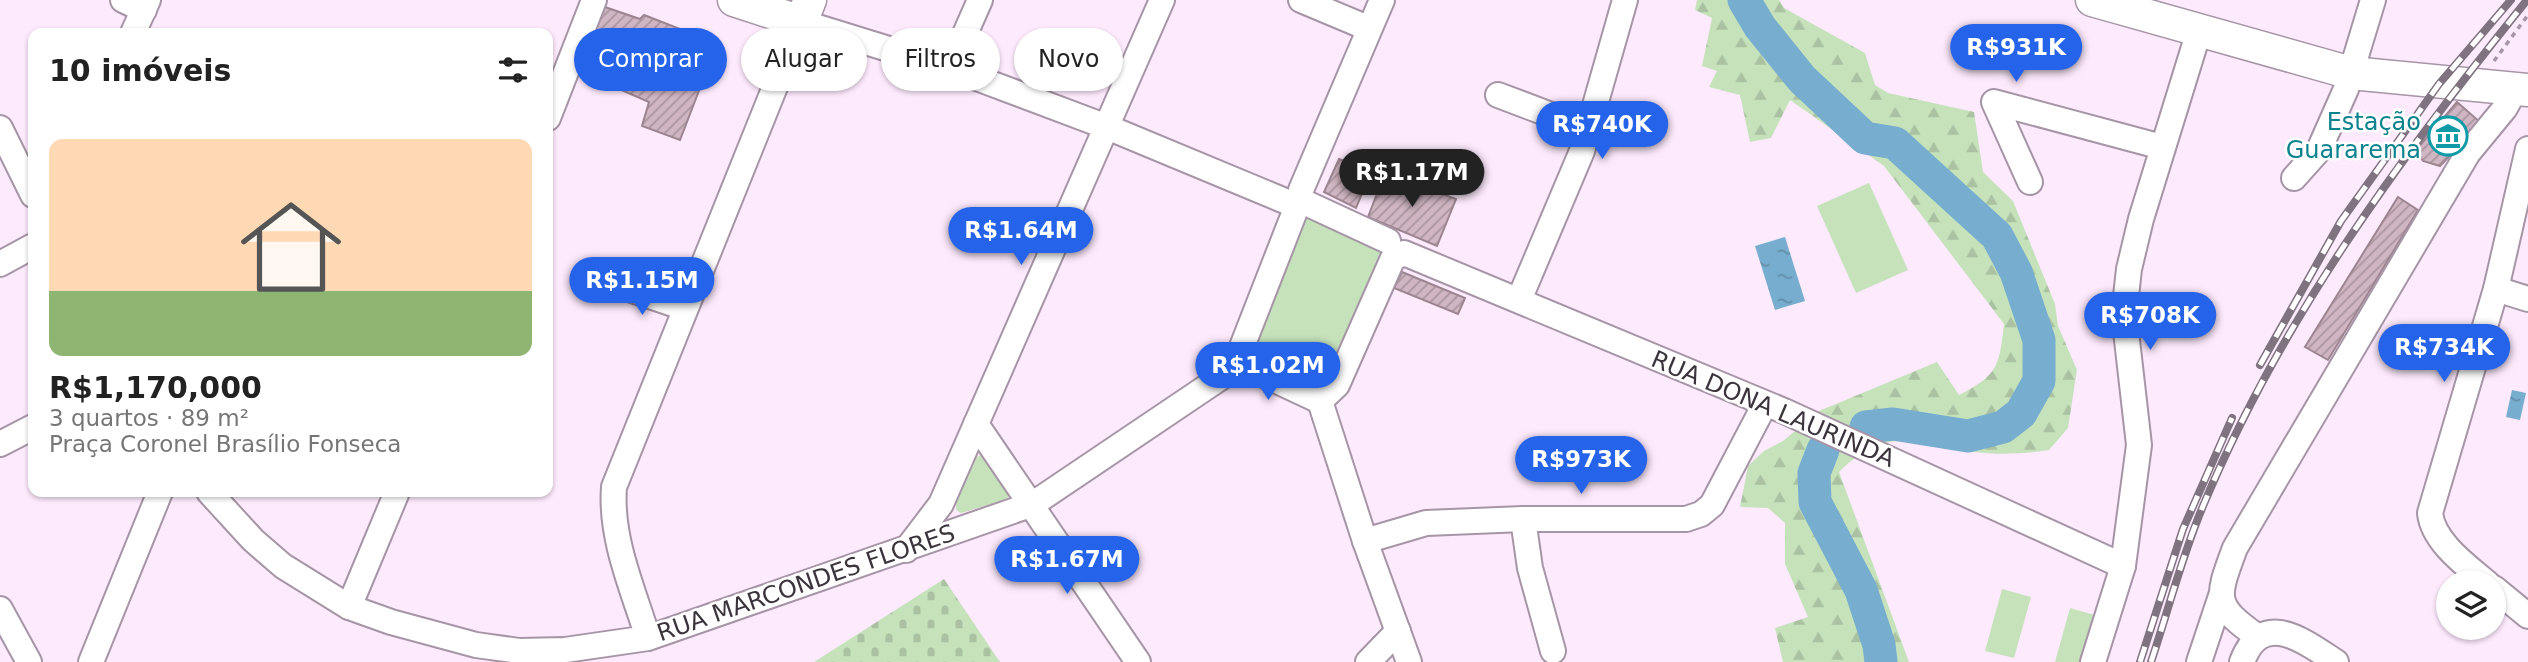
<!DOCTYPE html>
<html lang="pt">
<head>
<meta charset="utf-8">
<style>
	:root { --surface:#fff; --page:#f6f6f6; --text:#222; --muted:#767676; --accent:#2563eb }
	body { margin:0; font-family:"DejaVu Sans",sans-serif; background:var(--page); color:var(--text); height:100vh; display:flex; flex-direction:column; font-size:26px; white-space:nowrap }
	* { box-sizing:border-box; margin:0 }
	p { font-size:23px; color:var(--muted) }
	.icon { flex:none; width:38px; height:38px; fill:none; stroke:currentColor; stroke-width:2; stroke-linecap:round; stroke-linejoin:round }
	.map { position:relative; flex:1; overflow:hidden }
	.side { position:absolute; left:28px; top:28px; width:525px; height:469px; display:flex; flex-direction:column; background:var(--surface); border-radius:14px; box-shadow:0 2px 5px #0004 }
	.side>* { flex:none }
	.hud { position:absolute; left:574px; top:28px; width:665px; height:63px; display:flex; gap:14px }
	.buttons { position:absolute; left:2436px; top:570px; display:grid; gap:14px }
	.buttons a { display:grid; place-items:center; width:70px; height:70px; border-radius:50%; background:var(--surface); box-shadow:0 2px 5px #0004; font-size:35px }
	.price { position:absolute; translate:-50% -60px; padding:0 16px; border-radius:24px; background:var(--accent); color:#fff; font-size:23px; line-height:46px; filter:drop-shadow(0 2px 4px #0008) }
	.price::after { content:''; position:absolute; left:50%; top:42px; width:21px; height:16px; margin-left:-10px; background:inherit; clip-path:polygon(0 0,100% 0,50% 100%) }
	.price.on { background:#222; color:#fff }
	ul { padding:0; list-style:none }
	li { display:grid; align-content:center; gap:14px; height:371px; padding:0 21px }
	li span { display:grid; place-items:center; height:217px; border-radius:14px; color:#555 }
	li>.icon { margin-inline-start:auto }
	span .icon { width:126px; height:126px; fill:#fffc; stroke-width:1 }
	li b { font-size:30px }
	h2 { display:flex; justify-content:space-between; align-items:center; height:84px; padding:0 21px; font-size:30px }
	.chip { padding:0 24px; border-radius:32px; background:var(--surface); box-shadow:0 2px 5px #0004; font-size:24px; line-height:63px }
	.chip.on { background:var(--accent); color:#fff }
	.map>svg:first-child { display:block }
</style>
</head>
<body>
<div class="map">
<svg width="2528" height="662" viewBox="0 0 2528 662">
	<defs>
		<pattern id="forest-firs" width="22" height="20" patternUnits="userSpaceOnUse" patternTransform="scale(1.75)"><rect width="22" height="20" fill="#c5e2bb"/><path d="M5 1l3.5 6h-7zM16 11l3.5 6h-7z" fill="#aac2a2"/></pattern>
		<pattern id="cemetery-stones" width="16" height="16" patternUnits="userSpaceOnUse" patternTransform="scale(1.75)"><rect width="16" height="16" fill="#c5e2bb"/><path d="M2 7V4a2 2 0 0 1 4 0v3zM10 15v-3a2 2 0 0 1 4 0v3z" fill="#aac2a2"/></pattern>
		<pattern id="water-ripples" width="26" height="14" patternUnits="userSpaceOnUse" patternTransform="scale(1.75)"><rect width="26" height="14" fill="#77adce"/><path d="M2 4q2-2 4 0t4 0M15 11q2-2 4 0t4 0" fill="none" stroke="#638ea8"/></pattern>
		<pattern id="building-hatch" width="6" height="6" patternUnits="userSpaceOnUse" patternTransform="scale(1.75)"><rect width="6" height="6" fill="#d0b6c2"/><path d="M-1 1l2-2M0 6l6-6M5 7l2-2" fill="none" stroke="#aa959f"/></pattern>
	</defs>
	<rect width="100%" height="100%" fill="#fdeafd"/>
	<!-- forest -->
	<path fill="url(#forest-firs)" d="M1697 0H1779L1784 8 1865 53 1875 85 1888 93 1974 112 1983 172 2013 201 2055 304 2058 326 2077 370 2068 428 2049 450C2024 454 2000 455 1974 452 1916 444 1887 424 1839 472L1909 662H1783L1775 628 1808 617 1785 564V523L1768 508 1740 507 1748 466 1764 451 1783 441 1819 411 1937 362 1959 395C1998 375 1999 367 2004 324L1884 166 1790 100 1771 138 1750 142 1740 95 1709 87 1717 71 1702 66 1712 18 1695 10Z"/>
	<!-- cemetery -->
	<polygon fill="url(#cemetery-stones)" points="944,579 1000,662 814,662"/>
	<!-- green -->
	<g fill="#c5e2bb">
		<polygon points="1869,183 1908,270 1856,293 1817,206"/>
		<polygon points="1302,213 1384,249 1327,372 1319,373 1259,348 1256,344"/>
		<polygon points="981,455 1011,494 1005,500 961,513 956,510 956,503 977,457"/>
		<polygon points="2002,589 2031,597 2014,658 1985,651"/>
		<polygon points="2070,608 2098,616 2086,662 2055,662"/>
	</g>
	<!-- water -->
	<g fill="url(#water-ripples)">
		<polygon points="1785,237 1805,301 1775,310 1755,246"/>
		<polygon points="2512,390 2526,393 2520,420 2506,417"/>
	</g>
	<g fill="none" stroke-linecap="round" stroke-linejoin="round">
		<!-- river -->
		<g stroke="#77adce" stroke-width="33">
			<polyline points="1744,0 1760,27 1802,79 1865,138 1895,143 1997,236 2016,272 2039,340 2039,381 2021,413 2003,427 1968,436 1893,424 1866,427"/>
			<polyline points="1823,450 1814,473 1815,502 1861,590 1879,645 1881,662"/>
		</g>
	</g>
	<!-- building -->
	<g fill="url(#building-hatch)" stroke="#9d8590" stroke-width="2">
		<polygon points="602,6 640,19 644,15 680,29 680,35 715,49 680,140 642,126 649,102 578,71"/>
		<polygon points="2457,102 2481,123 2440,166 2423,161 2416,150"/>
		<polygon points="1339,159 1371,172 1356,208 1324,192"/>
		<polygon points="1385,173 1456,199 1437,246 1368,217"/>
		<polygon points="2398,197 2418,210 2328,360 2305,347"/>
		<polygon points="1402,272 1465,298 1458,314 1394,288"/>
	</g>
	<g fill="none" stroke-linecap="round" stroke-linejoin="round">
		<!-- minor casing -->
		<g stroke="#a695a6" stroke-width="28">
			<g id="minor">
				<polyline points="123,0 144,10"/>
				<polyline points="1301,0 1363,26"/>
				<polyline points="133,33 148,0"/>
				<polyline points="950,68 980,0"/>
				<polyline points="1498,95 1588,129"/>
				<polyline points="548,118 594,0"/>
				<polyline points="0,128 33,195"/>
				<polyline points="2294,178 2319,150 2346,89 2373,0"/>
				<polyline points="2030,182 1994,102 2162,147"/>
				<polyline points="1301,190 1382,0"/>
				<polyline points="1306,203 1388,241"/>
				<polyline points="0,264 33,246"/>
				<polyline points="614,284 685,308"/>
				<polyline points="2496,289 2528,299"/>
				<polyline points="1519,300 1582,151 1625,0"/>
				<polyline points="1236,362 1320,401"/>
				<polyline points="1320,401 1337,385 1393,258 1404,253 1784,411 2123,566"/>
				<polyline points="1320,401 1365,541 1409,662"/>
				<polyline points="976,424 1138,662"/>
				<polyline points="0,444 33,427"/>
				<path d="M209 492 253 540 283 566 349 607 391 622 476 645 519 651 565 650 648 638 1033 504 1220 378 1236 362 1297 206 1107 127 950 68 801 22 614 487C610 539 633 589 648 638"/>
				<polyline points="1523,519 1530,568 1553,651"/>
				<polyline points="1365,541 1426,523 1523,519 1686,519 1701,514 1712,505 1765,404"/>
				<polyline points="906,550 941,504 1162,0"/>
				<path d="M2487 583C2467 566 2433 542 2430 513L2496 289 2528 149"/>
				<polyline points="2494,588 2528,616"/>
				<polyline points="349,607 397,492"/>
				<polyline points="0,609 29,662"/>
				<path d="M2258 637C2213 605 2216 599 2235 548L2468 153 2505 108 2515 90"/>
				<polyline points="91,662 160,492"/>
				<polyline points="1368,662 1398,631"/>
				<polyline points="2093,662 2123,566 2139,445 2124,314 2129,269 2141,219 2199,31"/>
				<polyline points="2199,662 2221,596"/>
				<path d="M2242 662C2262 608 2304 641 2336 662"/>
			</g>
		</g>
		<!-- major casing -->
		<g stroke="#a695a6" stroke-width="35">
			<g id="major">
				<polyline points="734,0 801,22 810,0"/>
				<polyline points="2092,0 2351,73 2528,90"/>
			</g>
		</g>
		<!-- path -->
		<polyline stroke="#a496a4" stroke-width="3.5" stroke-dasharray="5 5" stroke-linecap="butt" points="2494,61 2528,15"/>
		<!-- minor -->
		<use href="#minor" stroke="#fff" stroke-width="24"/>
		<!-- major -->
		<use href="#major" stroke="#fff" stroke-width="32"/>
		<!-- rail casing -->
		<g stroke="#7f737f" stroke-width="8">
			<g id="rail">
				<polyline points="2260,365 2341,221 2439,84 2511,0"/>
				<polyline points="2140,662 2183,529 2232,418"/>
				<path d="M2151 662C2168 611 2182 556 2203 506 2281 319 2401 156 2527 0"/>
			</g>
		</g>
		<!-- rail -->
		<use href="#rail" stroke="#fff" stroke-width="5" stroke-dasharray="16" stroke-linecap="butt"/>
	</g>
	<!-- icons -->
	<defs>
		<g id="museum-ring" transform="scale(2.0125)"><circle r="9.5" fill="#fff" stroke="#0f9aa8" stroke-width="1.5"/><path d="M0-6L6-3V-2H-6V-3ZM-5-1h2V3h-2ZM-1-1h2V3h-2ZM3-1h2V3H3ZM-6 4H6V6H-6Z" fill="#0f9aa8"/></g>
	</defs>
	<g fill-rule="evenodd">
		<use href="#museum-ring" x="2448" y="136"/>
	</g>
	<g text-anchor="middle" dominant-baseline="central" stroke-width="5" stroke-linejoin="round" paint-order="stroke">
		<!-- culture labels -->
		<g font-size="24" fill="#0d838f" stroke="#fff" text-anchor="end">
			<text x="2421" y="122">Estação<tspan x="2421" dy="28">Guararema</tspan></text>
		</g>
		<!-- street labels -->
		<g font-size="24" fill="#3c343c" stroke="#fff">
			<text transform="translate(1773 409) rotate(23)">RUA DONA LAURINDA</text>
			<text transform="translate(806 583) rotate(-19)">RUA MARCONDES FLORES</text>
		</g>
	</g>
</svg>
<div class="buttons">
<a><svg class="icon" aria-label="layers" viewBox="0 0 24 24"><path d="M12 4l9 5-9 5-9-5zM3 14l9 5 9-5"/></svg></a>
</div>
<b class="price" style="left:2016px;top:84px">R$931K</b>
<b class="price" style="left:1602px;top:161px">R$740K</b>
<b class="price on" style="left:1412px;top:209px">R$1.17M</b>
<b class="price" style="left:1021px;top:267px">R$1.64M</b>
<b class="price" style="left:642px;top:317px">R$1.15M</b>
<b class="price" style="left:2150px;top:352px">R$708K</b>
<b class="price" style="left:2444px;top:384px">R$734K</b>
<b class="price" style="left:1268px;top:402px">R$1.02M</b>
<b class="price" style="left:1581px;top:496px">R$973K</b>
<b class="price" style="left:1067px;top:596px">R$1.67M</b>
<div class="hud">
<a class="chip on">Comprar</a>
<a class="chip">Alugar</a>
<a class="chip">Filtros</a>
<a class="chip">Novo</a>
</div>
<section class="side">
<h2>10 imóveis<svg class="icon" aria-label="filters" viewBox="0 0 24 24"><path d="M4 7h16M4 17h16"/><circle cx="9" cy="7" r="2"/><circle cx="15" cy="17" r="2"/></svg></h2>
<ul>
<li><span style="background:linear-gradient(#ffd9b3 70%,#8fb573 0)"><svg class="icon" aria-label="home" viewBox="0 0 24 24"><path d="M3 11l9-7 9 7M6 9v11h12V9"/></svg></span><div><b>R$1,170,000</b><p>3 quartos · 89 m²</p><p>Praça Coronel Brasílio Fonseca</p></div></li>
</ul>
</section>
</div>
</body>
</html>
